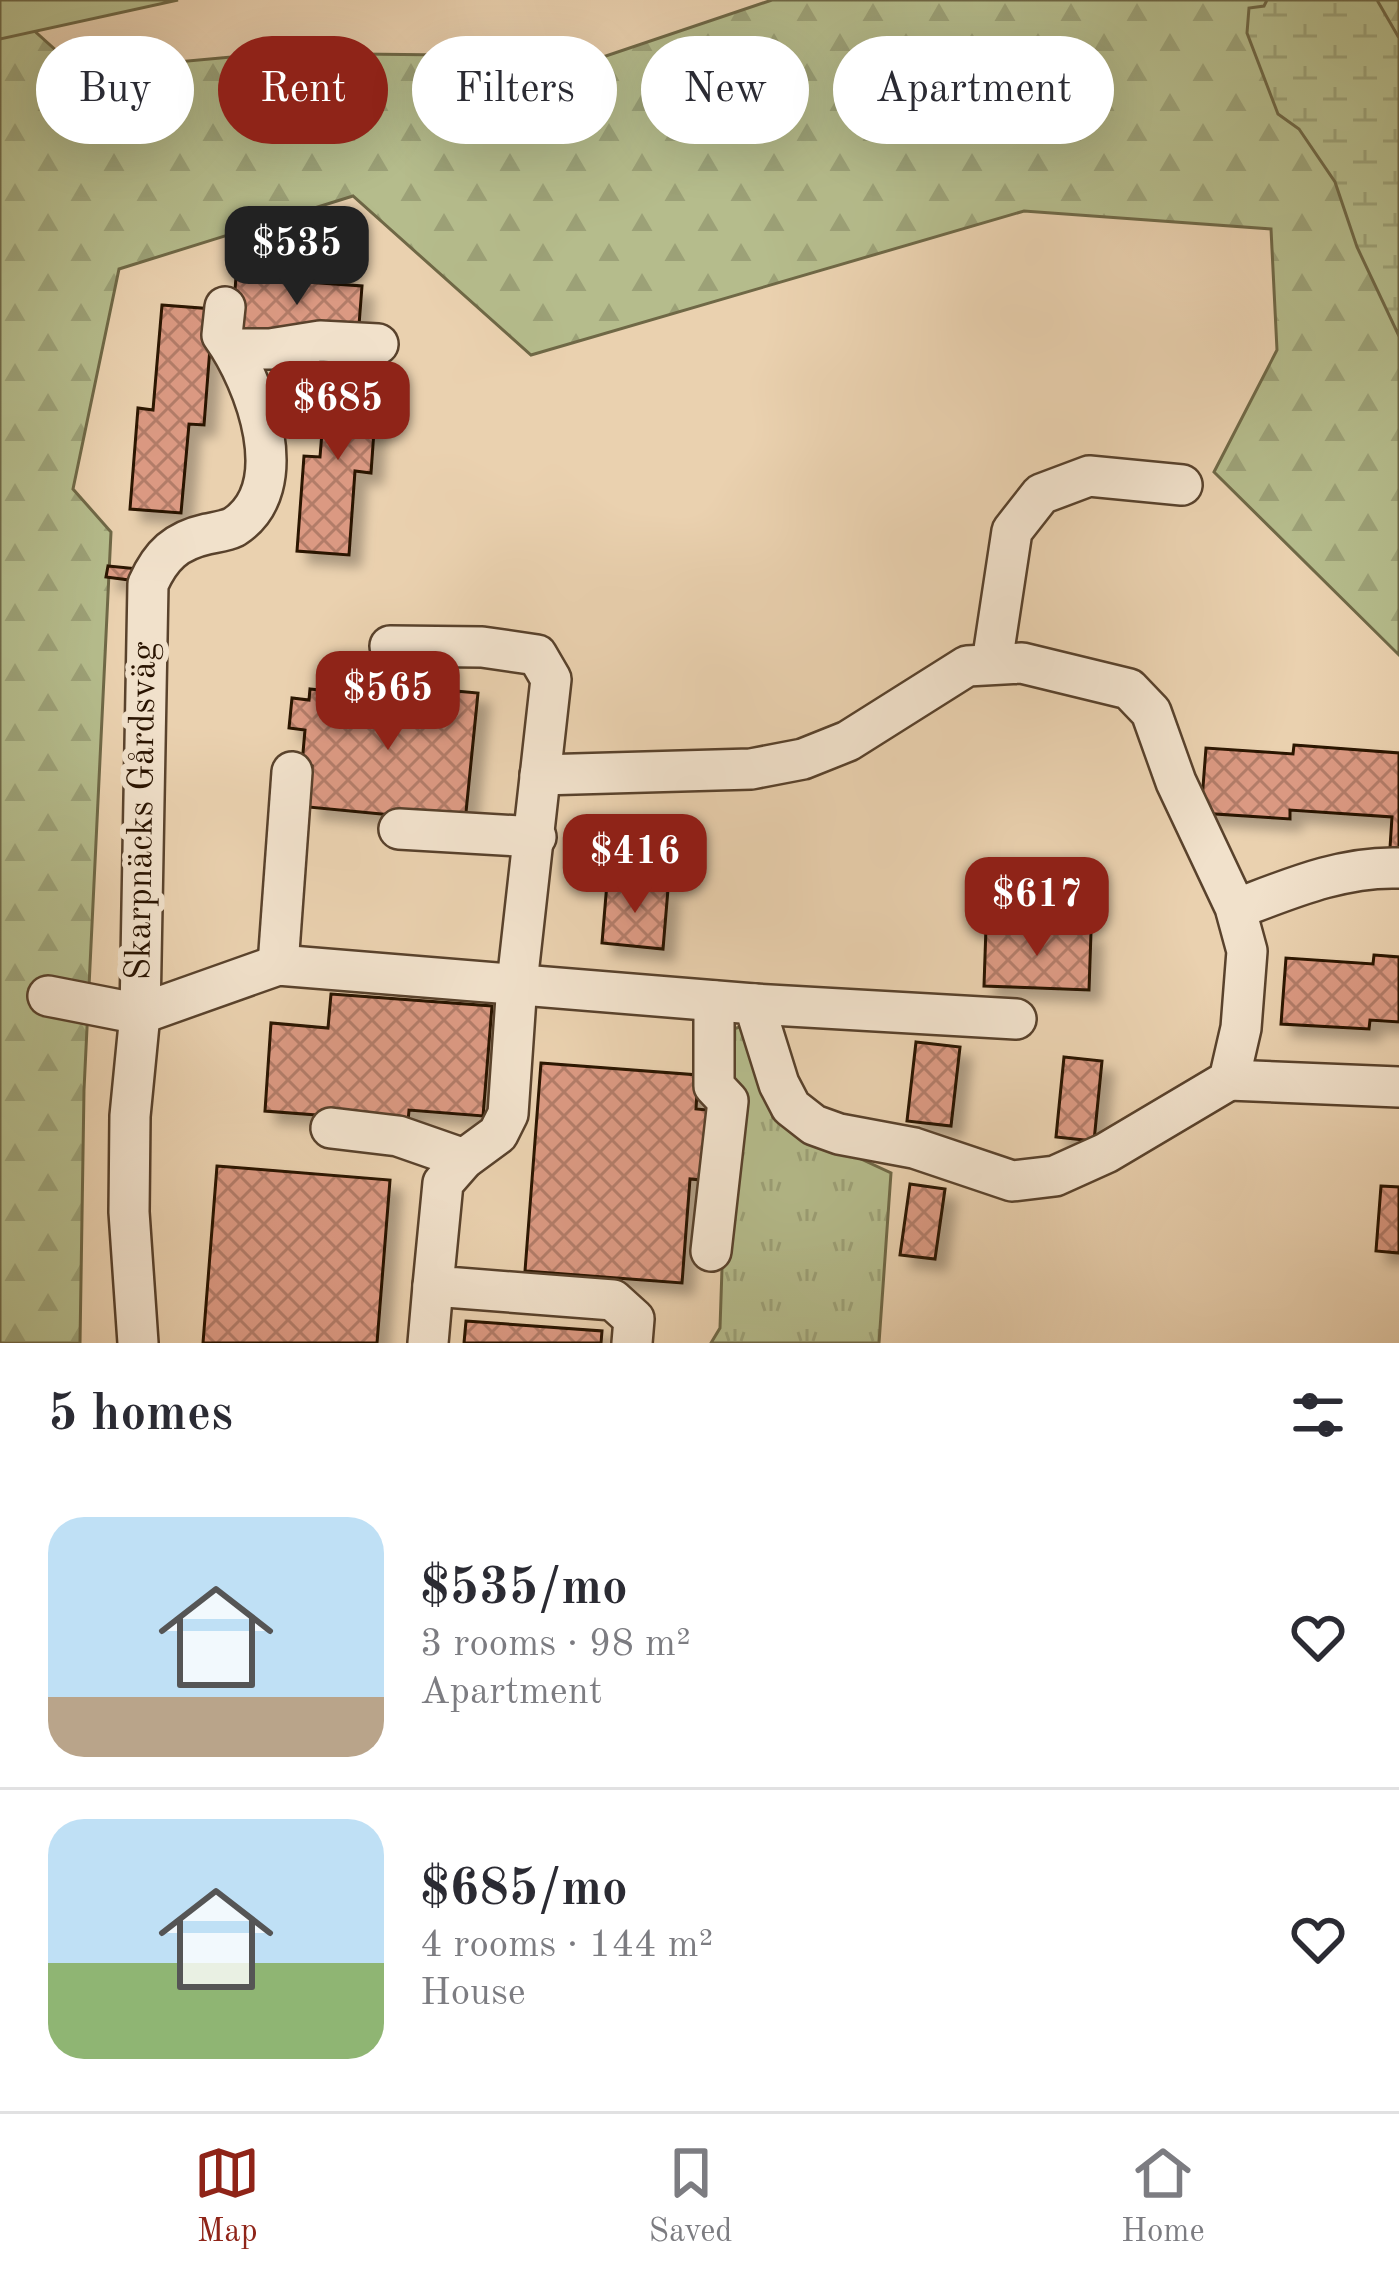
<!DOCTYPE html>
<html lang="en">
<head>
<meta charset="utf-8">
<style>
	:root { --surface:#fff; --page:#f7f7f7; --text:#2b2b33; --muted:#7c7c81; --line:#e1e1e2; --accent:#8f2418 }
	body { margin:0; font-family:"Old Standard TT",serif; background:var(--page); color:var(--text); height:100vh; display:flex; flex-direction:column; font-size:45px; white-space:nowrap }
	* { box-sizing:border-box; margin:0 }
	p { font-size:39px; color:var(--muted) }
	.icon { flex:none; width:66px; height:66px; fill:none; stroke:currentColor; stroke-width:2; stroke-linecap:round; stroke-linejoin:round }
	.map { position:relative; height:1343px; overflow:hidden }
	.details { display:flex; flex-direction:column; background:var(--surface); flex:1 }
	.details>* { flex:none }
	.top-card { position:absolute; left:36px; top:36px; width:1329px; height:108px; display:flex; gap:24px }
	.price { position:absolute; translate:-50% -102px; padding:0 27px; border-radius:24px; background:var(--accent); color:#fff; font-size:39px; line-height:78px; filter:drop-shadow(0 3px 6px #0008) }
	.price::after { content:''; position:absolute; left:50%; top:72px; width:36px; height:27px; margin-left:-18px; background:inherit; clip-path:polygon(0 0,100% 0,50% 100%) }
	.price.on { background:#222; color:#fff }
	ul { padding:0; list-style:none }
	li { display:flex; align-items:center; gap:36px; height:300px; padding:0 48px }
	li+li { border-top:3px solid var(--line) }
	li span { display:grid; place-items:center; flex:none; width:336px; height:240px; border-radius:36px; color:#555 }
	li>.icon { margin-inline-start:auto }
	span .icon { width:144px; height:144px; fill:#fffc; stroke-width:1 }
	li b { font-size:51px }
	h2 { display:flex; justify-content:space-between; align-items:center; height:144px; padding:0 48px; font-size:51px }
	.chip { padding:0 42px; border-radius:54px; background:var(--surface); box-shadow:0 12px 48px #0002; font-size:42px; line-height:108px }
	.chip.on { background:var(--accent); color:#fff }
	.dock { display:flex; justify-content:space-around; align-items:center; height:168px; border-top:3px solid var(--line); background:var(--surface); font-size:33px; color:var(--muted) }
	.dock a { display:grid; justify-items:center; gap:6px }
	.dock .on { color:var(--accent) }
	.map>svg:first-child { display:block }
</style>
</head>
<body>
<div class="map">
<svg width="1399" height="1343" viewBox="0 0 1399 1343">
	<defs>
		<pattern id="grass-tufts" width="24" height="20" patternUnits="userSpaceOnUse" patternTransform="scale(3)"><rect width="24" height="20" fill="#b5bc8c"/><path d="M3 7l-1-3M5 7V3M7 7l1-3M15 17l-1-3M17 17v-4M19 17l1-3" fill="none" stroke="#9ca177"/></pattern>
		<pattern id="forest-firs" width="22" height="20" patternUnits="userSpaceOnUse" patternTransform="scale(3)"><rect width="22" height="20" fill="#b5bc8c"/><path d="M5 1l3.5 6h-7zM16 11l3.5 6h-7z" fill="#9ca177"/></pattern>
		<pattern id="wetland-marsh" width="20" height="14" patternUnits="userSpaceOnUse" patternTransform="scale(3)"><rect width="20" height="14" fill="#b5bc8c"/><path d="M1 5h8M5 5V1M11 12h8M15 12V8" fill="none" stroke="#9ca177"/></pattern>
		<pattern id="building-cross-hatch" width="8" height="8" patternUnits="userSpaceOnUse" patternTransform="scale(3)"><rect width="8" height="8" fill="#db9982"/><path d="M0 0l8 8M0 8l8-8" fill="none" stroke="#b27c68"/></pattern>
		<filter id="shadow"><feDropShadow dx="11" dy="11" stdDeviation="6" flood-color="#0004"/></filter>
	</defs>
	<rect width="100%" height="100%" fill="#ead1af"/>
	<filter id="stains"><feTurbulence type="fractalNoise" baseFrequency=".00167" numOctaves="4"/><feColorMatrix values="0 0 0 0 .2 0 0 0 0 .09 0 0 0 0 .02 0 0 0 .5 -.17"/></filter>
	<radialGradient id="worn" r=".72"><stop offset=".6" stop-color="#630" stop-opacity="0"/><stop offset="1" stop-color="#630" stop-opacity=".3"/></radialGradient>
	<!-- grass -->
	<polygon fill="url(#grass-tufts)" stroke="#6f6846" stroke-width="3" points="749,1024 773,1118 891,1173 879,1343 711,1343 720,1328 730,1030"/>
	<!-- forest -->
	<polygon fill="url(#forest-firs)" stroke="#6f6846" stroke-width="3" points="0,0 79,71 275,53 603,57 772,0 1399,0 1399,655 1214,472 1277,350 1271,229 1024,211 531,355 353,196 119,269 73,489 111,532 84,1090 80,1343 0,1343"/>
	<!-- wetland -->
	<polygon fill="url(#wetland-marsh)" stroke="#6f6846" stroke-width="3" points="1267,0 1377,0 1399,38 1399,336 1357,247 1335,182 1299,129 1278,114 1247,33 1249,8 1264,6"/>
	<!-- green -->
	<polygon fill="#b5bc8c" stroke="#6f6846" stroke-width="3" points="0,0 178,0 0,39"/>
	<!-- building -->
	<g fill="url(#building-cross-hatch)" stroke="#291300" stroke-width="3" filter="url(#shadow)">
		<polygon points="236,277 362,286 358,338 232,329"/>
		<polygon points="162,305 213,309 204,425 189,424 181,513 130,509 138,408 153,410"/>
		<polygon points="327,370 378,374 371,473 355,471 349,555 297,551 304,456 320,457"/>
		<polygon points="108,566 139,569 137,581 106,577"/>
		<polygon points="310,689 443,702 444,690 478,693 465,822 308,807 312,766 302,764 305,730 289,728 292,698 309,700"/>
		<polygon points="1294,745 1399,753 1399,849 1390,848 1392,817 1290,810 1290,819 1201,813 1206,748 1293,754"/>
		<polygon points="607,883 668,889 663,949 602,943"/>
		<polygon points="986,927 1091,932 1089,990 984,986"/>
		<polygon points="1374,955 1399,957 1399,1022 1370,1020 1369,1029 1281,1024 1286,958 1373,964"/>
		<polygon points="331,994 492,1006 483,1116 409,1110 408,1122 265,1111 271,1023 328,1028"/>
		<polygon points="916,1042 960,1047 951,1126 907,1121"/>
		<polygon points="1064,1057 1102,1061 1094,1141 1056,1137"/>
		<polygon points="541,1063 698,1075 696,1109 718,1111 712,1181 690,1179 682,1283 525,1271"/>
		<polygon points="217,1166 390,1180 377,1343 203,1343"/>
		<polygon points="910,1184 945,1189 935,1259 900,1255"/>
		<polygon points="1381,1186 1399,1187 1399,1253 1376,1251"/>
		<polygon points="466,1321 602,1331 601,1343 464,1343"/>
	</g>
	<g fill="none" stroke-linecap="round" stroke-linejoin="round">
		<!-- minor casing -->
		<g stroke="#59422c" stroke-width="44">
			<g id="minor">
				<polyline points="233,349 270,349 320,341 378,344"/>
				<polyline points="390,646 482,647 537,655 551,679 517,983 508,1114 498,1134 464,1159 443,1183 433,1286 613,1300 634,1319 632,1343"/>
				<polyline points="992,663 1012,531 1041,494 1089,476 1182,485"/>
				<polyline points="399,829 536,837"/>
				<path d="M1236 909C1289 889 1342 866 1399 868"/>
				<polyline points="278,965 292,772"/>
				<polyline points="48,996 140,1014 278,965 754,1004 779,1084 791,1107 814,1125 839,1134 914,1148 1012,1181 1055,1176 1106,1153 1229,1080 1241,1028 1247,951 1235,907 1176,782 1151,712 1129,689 1022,663 967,666 848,741 803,759 751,769 540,775"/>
				<polyline points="754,1004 1016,1019"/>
				<polyline points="1229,1080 1399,1087"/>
				<polyline points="331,1128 398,1136 464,1159"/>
				<polyline points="711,1251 728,1101 714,1086 714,1001"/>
				<path d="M138 1343 129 1212 130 1116 140 1014 148 584C161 555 176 541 207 534 216 532 226 531 234 527 295 488 256 382 222 335L225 307"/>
				<polyline points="428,1343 433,1286"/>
			</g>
		</g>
		<!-- minor -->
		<use href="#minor" stroke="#f1e1cb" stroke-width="39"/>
	</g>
	<g text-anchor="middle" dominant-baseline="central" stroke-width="12" stroke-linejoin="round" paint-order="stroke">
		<!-- street labels -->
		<g font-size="36" fill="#291300" stroke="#f1e1cb">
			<text transform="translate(143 811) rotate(-89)">Skarpnäcks Gårdsväg</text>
		</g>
	</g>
	<rect width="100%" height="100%" filter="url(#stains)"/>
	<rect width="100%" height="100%" fill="url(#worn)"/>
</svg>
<b class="price on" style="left:297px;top:308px">$535</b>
<b class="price" style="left:338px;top:463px">$685</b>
<b class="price" style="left:388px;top:753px">$565</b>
<b class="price" style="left:635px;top:916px">$416</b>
<b class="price" style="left:1037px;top:959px">$617</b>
<div class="top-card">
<a class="chip">Buy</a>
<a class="chip on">Rent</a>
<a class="chip">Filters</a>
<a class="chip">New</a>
<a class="chip">Apartment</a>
</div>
</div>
<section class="details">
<h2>5 homes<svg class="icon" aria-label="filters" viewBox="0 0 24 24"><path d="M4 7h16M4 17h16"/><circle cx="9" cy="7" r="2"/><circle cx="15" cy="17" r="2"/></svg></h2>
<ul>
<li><span style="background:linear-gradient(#bfe0f5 75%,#b9a48a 0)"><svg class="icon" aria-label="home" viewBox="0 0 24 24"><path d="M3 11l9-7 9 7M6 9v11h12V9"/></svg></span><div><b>$535/mo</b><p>3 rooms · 98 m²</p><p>Apartment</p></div><svg class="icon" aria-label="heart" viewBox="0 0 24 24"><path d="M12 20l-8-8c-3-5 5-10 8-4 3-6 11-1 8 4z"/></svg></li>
<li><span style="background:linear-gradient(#bfe0f5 60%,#8fb573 0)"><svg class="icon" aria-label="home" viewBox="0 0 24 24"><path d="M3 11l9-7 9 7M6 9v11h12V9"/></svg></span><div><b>$685/mo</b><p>4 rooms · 144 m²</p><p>House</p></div><svg class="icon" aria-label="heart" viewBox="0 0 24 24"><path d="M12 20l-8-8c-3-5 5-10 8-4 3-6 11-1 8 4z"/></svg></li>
</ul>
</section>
<nav class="dock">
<a class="on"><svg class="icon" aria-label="map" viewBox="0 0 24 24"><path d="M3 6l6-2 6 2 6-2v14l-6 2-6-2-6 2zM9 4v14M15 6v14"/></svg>Map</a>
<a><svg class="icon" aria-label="saved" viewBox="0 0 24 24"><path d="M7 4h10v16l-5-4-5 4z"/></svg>Saved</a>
<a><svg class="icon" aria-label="home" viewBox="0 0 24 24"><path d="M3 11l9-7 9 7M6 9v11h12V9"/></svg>Home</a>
</nav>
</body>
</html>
